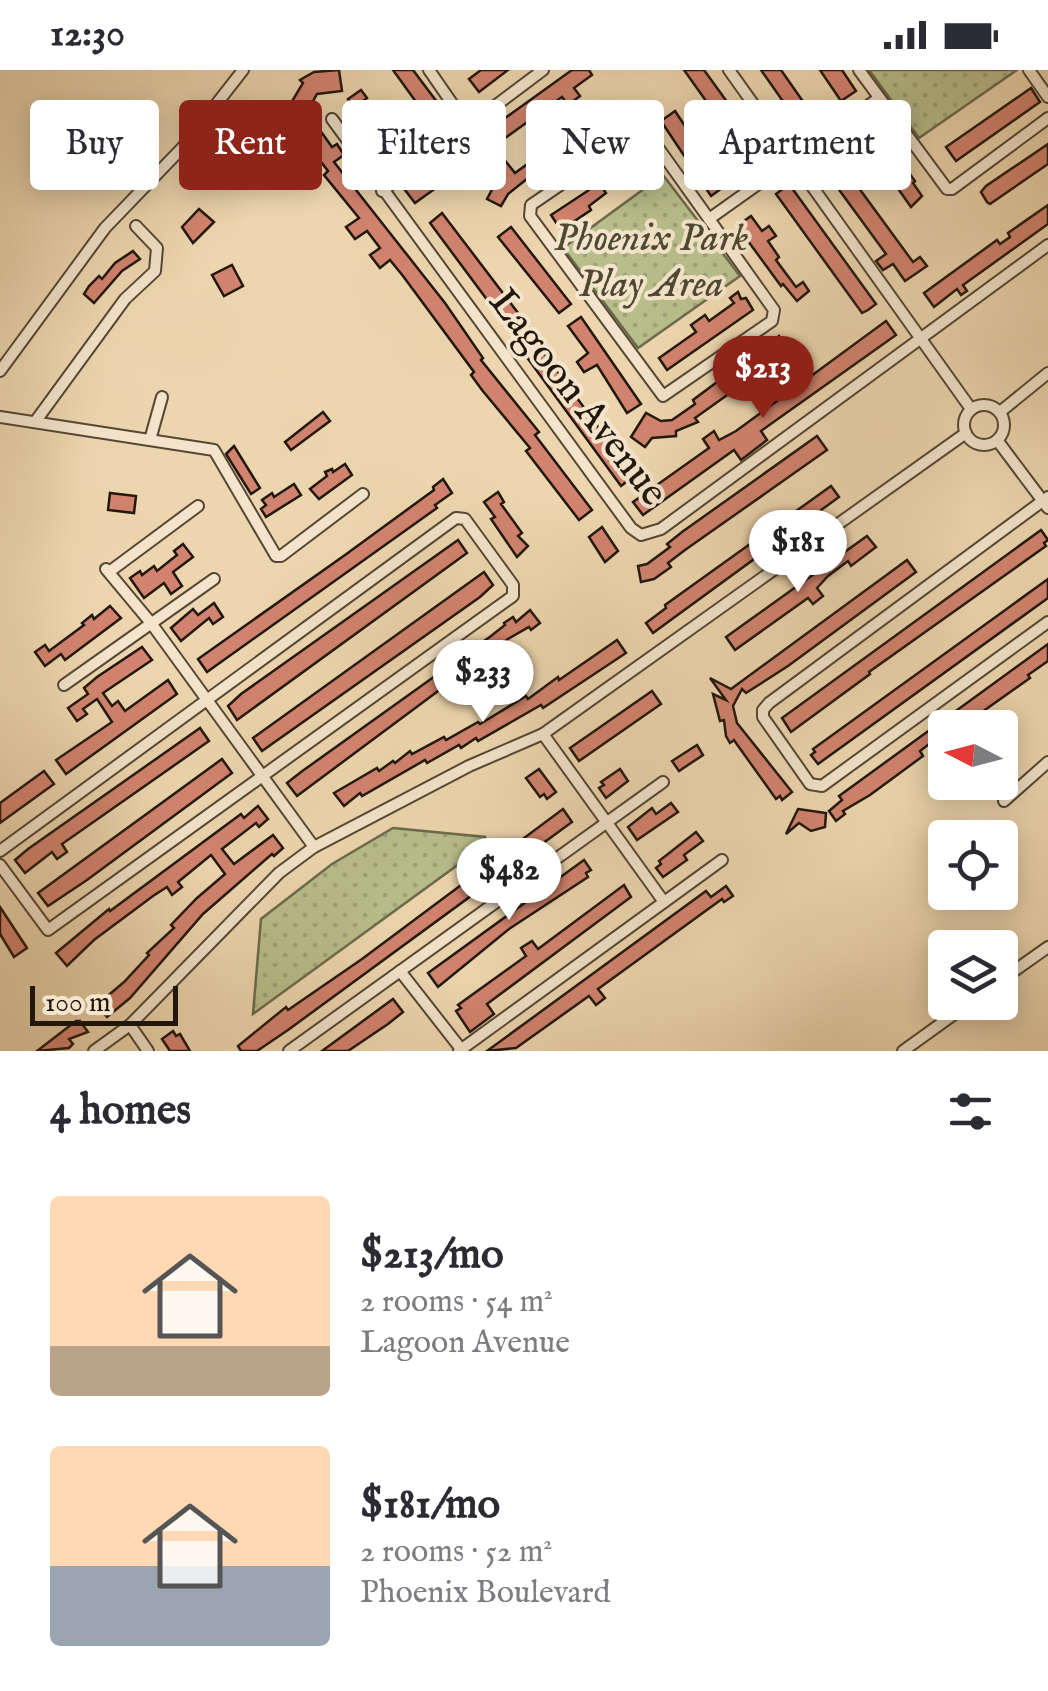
<!DOCTYPE html>
<html lang="en">
<head>
<meta charset="utf-8">
<style>
	:root { --surface:#fff; --page:#f2f2f3; --text:#2b2b33; --muted:#7c7c81; --accent:#8f2418 }
	body { margin:0; font-family:"IM FELL English",serif; background:var(--page); color:var(--text); height:100vh; display:flex; flex-direction:column; font-size:38px; white-space:nowrap }
	* { box-sizing:border-box; margin:0 }
	p { font-size:32px; color:var(--muted) }
	.icon { flex:none; width:55px; height:55px; fill:none; stroke:currentColor; stroke-width:2; stroke-linecap:round; stroke-linejoin:round }
	.map { position:relative; height:981px; overflow:hidden }
	.details { display:flex; flex-direction:column; background:var(--surface); flex:1 }
	.details>* { flex:none }
	.guide { position:absolute; left:30px; top:30px; width:990px; height:90px; display:flex; gap:20px }
	.needle { width:65px; rotate:276deg }
	.buttons { position:absolute; left:928px; top:640px; display:grid; gap:20px }
	.buttons a { display:grid; place-items:center; width:90px; height:90px; border-radius:10px; background:var(--surface); box-shadow:0 5px 25px #0003; font-size:50px }
	.scale { position:absolute; left:30px; bottom:25px; width:148px; box-sizing:border-box; padding-left:10px; border:5px solid #21170b; border-top:0; font-size:28px; line-height:35px; white-space:nowrap; color:#21170b; -webkit-text-stroke:8px #f3e4cb; paint-order:stroke }
	.price { position:absolute; translate:-50% -85px; padding:0 22px; border-radius:35px; background:#fff; color:#222; font-size:32px; line-height:65px; filter:drop-shadow(0 2px 5px #0008) }
	.price::after { content:''; position:absolute; left:50%; top:60px; width:30px; height:22px; margin-left:-15px; background:inherit; clip-path:polygon(0 0,100% 0,50% 100%) }
	.price.selected { background:var(--accent); color:#fff }
	ul { padding:0; list-style:none }
	li { display:flex; align-items:center; gap:30px; height:250px; padding:0 50px }
	li span { display:grid; place-items:center; flex:none; width:280px; height:200px; border-radius:10px; color:#555 }
	li>.icon { margin-inline-start:auto }
	span .icon { width:120px; height:120px; fill:#fffc; stroke-width:1 }
	li b { font-size:42px }
	h2 { display:flex; justify-content:space-between; align-items:center; height:120px; padding:0 50px; font-size:42px }
	.tag { padding:0 35px; border-radius:10px; background:var(--surface); box-shadow:0 5px 25px #0003; font-size:35px; line-height:90px }
	.tag.selected { background:var(--accent); color:#fff }
	.status { display:flex; justify-content:space-between; align-items:center; height:70px; padding:0 50px; background:var(--surface); direction:ltr }
	.status svg { height:28px; fill:currentColor }
	.map>svg:first-child { display:block }
</style>
</head>
<body>
<div class="status"><b>12:30</b><svg viewBox="0 0 49 12"><path d="M0 12V9h3v3zM5 12V6h3v6zM10 12V3h3v9zM15 12V0h3v12zM26 1h20v11H26zM47 4h2v5h-2z"/></svg></div>
<div class="map">
<svg width="1048" height="981" viewBox="0 0 1048 981">
	<defs>
		<pattern id="grass-dots" width="8" height="8" patternUnits="userSpaceOnUse" patternTransform="scale(2.5)"><rect width="8" height="8" fill="#b8be8b"/><path d="M2 2h.1M6 6h.1" fill="none" stroke="#9ea377" stroke-width="1.8" stroke-linecap="round"/></pattern>
	</defs>
	<rect width="100%" height="100%" fill="#edd6af"/>
	<filter id="stains"><feTurbulence type="fractalNoise" baseFrequency=".002" numOctaves="4"/><feColorMatrix values="0 0 0 0 .2 0 0 0 0 .09 0 0 0 0 .02 0 0 0 .5 -.17"/></filter>
	<radialGradient id="worn" r=".72"><stop offset=".6" stop-color="#630" stop-opacity="0"/><stop offset="1" stop-color="#630" stop-opacity=".3"/></radialGradient>
	<!-- grass -->
	<g fill="url(#grass-dots)" stroke="#6c6a4b" stroke-width="2.5">
		<polygon points="869,0 1017,0 919,68"/>
		<polygon points="663,105 740,206 638,278 563,178"/>
		<polygon points="393,758 485,767 485,775 253,944 261,849 332,794"/>
	</g>
	<!-- building -->
	<g fill="#d2836f" stroke="#21170b" stroke-width="2.5">
		<polygon points="339,0 342,21 317,24 307,42 291,33 303,13 300,10 314,2"/>
		<polygon points="393,0 413,0 446,44 432,54"/>
		<polygon points="481,0 508,0 479,22 469,9"/>
		<polygon points="572,0 589,0 592,5 574,18 580,26 568,35 562,27 415,133 405,120"/>
		<polygon points="684,0 704,0 764,83 741,104 730,88 741,80"/>
		<polygon points="761,0 781,0 816,50 803,60"/>
		<polygon points="820,0 842,0 856,21 841,31"/>
		<polygon points="1031,18 1040,32 956,91 946,77"/>
		<polygon points="361,20 367,28 363,31 398,79 385,89 356,50 360,47 348,29"/>
		<polygon points="675,41 725,116 711,126 661,51"/>
		<polygon points="591,48 600,61 531,112 528,108 508,124 501,136 487,129 496,112 487,101 503,88 515,103"/>
		<polygon points="872,52 915,111 913,113 922,126 911,137 858,62"/>
		<polygon points="322,63 332,77 337,74 344,85 334,92 445,233 483,288 481,290 539,362 535,365 592,440 579,450 526,381 530,378 482,320 471,305 474,302 403,206 390,190 380,198 370,185 380,178 367,161 355,169 346,157 359,148 324,105 328,101 307,74"/>
		<polygon points="844,73 864,102 853,110 913,192 920,187 927,196 905,211 893,194 883,200 876,191 886,184 821,95 832,87 830,84"/>
		<polygon points="1048,74 1048,94 990,134 987,132 981,122 986,116"/>
		<polygon points="597,110 606,123 589,136 591,140 561,160 551,145 589,120 587,117"/>
		<polygon points="789,114 876,234 868,240 862,243 776,124"/>
		<polygon points="1048,135 1048,154 963,215 967,221 961,225 957,219 934,237 924,223 997,170 1000,174 1010,167 1008,163"/>
		<polygon points="199,139 214,152 193,173 182,157"/>
		<polygon points="442,143 531,260 531,265 520,274 430,153"/>
		<polygon points="751,146 762,161 769,156 776,166 768,171 779,187 776,190 796,217 803,212 809,221 797,231 783,214 781,216 737,156"/>
		<polygon points="511,157 571,234 559,243 498,167"/>
		<polygon points="133,181 140,189 122,201 94,233 84,224 89,216 99,206 102,209 115,193"/>
		<polygon points="232,195 243,216 224,226 212,205"/>
		<polygon points="738,222 741,229 746,228 753,240 667,300 659,288 696,262 691,255 705,245 709,251 734,233 730,228"/>
		<polygon points="581,247 641,334 627,343 597,295 584,302 577,292 588,283 568,256"/>
		<polygon points="886,251 896,265 761,361 767,370 741,390 734,380 643,445 633,432 709,378 703,369 714,361 719,370 736,361"/>
		<polygon points="779,266 790,281 777,291 785,301 774,309 765,298 695,348 698,352 676,361 676,366 652,368 645,377 631,367 646,343 661,351 672,350 695,334 693,330"/>
		<polygon points="539,276 634,406 621,416 526,286"/>
		<polygon points="323,342 330,351 291,380 285,372"/>
		<polygon points="817,366 827,380 685,480 668,493 671,497 654,509 641,512 638,496 647,494 670,477 667,474 682,462"/>
		<polygon points="234,376 260,418 251,424 226,384"/>
		<polygon points="345,394 352,405 319,429 310,419 327,406 325,402 332,399 333,402"/>
		<polygon points="443,409 452,423 435,435 437,438 207,602 198,589 345,485 434,420 433,417"/>
		<polygon points="294,414 301,425 266,447 261,439 266,435 262,430 272,423 274,427"/>
		<polygon points="831,416 839,427 653,563 646,553 666,538 665,535"/>
		<polygon points="498,422 504,432 501,434 522,463 518,466 528,476 517,487 491,449 495,447 484,432"/>
		<polygon points="110,423 136,426 134,443 108,440"/>
		<polygon points="602,457 618,481 605,492 589,467"/>
		<polygon points="1041,460 1048,470 1044,473 1046,476 869,602 870,604 791,662 782,648"/>
		<polygon points="867,466 876,477 851,496 848,491 828,506 817,518 823,526 813,534 808,528 735,580 726,567"/>
		<polygon points="458,470 467,483 237,650 228,636 241,624"/>
		<polygon points="183,474 193,487 173,502 182,516 171,524 164,513 144,528 130,508 140,501 142,505 154,496 157,501 177,485 174,481"/>
		<polygon points="907,490 916,502 788,596 746,623 742,619 733,636 737,653 792,722 782,730 780,726 776,729 736,673 734,670 730,673 726,666 724,650 720,651 713,624 726,630 710,608 731,619"/>
		<polygon points="484,502 493,515 480,527 262,681 253,668"/>
		<polygon points="1048,509 1048,528 818,694 811,685 815,682 813,679"/>
		<polygon points="214,533 223,547 213,554 209,548 181,571 171,558 193,539 198,545"/>
		<polygon points="110,536 121,548 65,590 61,584 45,596 35,582 45,575 49,581 84,555 82,553 92,545 94,549"/>
		<polygon points="530,540 540,553 531,560 529,557 508,569 297,726 287,713 301,702 491,566 505,555 504,553 513,547 516,552"/>
		<polygon points="617,570 626,583 543,638 541,635 478,671 476,668 461,678 459,675 427,693 425,690 362,726 360,723 344,736 334,723 377,698 379,701 393,691 395,693 410,681 412,684 444,667 446,670 478,652 480,654 526,626 528,629 558,607 559,610"/>
		<polygon points="1048,574 1048,591 1028,605 1030,608 965,654 938,658 944,666 941,669 943,672 936,676 933,671 920,681 923,686 870,725 843,741 845,744 836,751 829,741 842,730 839,726"/>
		<polygon points="142,577 152,590 103,623 112,636 118,631 125,641 168,610 177,624 66,704 56,690 112,652 97,629 83,639 87,644 77,651 68,638 88,624 84,618 97,607"/>
		<polygon points="652,621 661,634 579,691 570,678"/>
		<polygon points="200,658 209,671 62,774 67,782 57,789 52,782 25,803 15,790 28,779"/>
		<polygon points="697,675 703,685 679,701 672,691"/>
		<polygon points="222,689 232,703 87,810 48,836 38,823"/>
		<polygon points="539,699 556,722 547,729 544,724 540,727 526,708"/>
		<polygon points="620,699 628,711 606,728 599,718 604,715 601,712"/>
		<polygon points="44,701 54,714 0,753 0,733"/>
		<polygon points="671,733 678,742 637,770 628,757 652,738 656,744"/>
		<polygon points="258,736 268,749 259,757 256,753 222,779 234,794 273,765 283,778 274,786 272,784 203,844 130,928 107,947 97,935 124,912 149,885 147,883 174,858 171,855 197,828 225,804 211,785 178,812 182,817 172,825 167,817 153,826 94,870 67,896 56,883 109,839 110,841 241,744 244,748"/>
		<polygon points="563,739 572,752 288,960 257,981 241,981 238,976 286,937 288,940 362,889"/>
		<polygon points="798,739 826,743 825,757 811,761 799,753 786,764"/>
		<polygon points="696,762 703,771 684,785 687,790 663,807 656,798 661,794 659,791"/>
		<polygon points="584,790 591,800 586,803 588,807 509,859 438,917 428,903"/>
		<polygon points="624,815 631,827 487,934 494,944 470,962 456,941 461,938 458,935 526,886 521,878 532,871 538,879"/>
		<polygon points="726,816 733,826 724,832 722,829 598,919 605,928 596,935 589,926 516,978 487,981 706,821 711,827"/>
		<polygon points="0,837 27,878 14,887 0,864"/>
		<polygon points="393,929 403,942 388,954 348,981 322,981"/>
		<polygon points="76,951 80,951 88,962 69,969 73,974 69,978 37,981"/>
		<polygon points="173,961 176,966 180,964 190,981 170,981 162,969"/>
	</g>
	<g fill="none" stroke-linecap="round" stroke-linejoin="round">
		<!-- minor casing -->
		<g stroke="#544734" stroke-width="14">
			<g id="minor">
				<polyline points="429,0 467,55"/>
				<polyline points="729,0 971,339"/>
				<polyline points="859,0 947,119 952,119 1048,48"/>
				<polyline points="1029,0 1048,27"/>
				<polyline points="332,49 631,458 641,465 661,459 1048,175"/>
				<polygon points="636,63 649,65 774,240 772,251 663,326 530,146 531,135"/>
				<polyline points="382,121 543,0"/>
				<polyline points="709,149 879,28"/>
				<polyline points="0,301 105,158 183,77 243,0"/>
				<circle cx="984" cy="355" r="20"/>
				<polyline points="1000,342 1048,303"/>
				<polyline points="0,347 214,380 276,486 281,486 363,424"/>
				<polyline points="35,352 125,229 155,201 157,178 136,156"/>
				<polyline points="150,370 162,327"/>
				<polyline points="997,370 1048,438"/>
				<polyline points="1048,427 769,633 763,640 763,647 810,714 822,716 1048,552"/>
				<polyline points="106,499 151,553 314,777"/>
				<polyline points="109,502 198,436"/>
				<polyline points="64,615 214,509"/>
				<polyline points="543,664 664,832"/>
				<polyline points="1004,731 1048,692"/>
				<polyline points="0,781 456,448 465,449 513,515 513,526 48,860 0,795"/>
				<polyline points="400,901 461,979"/>
				<polyline points="1000,911 1048,877"/>
				<polyline points="130,955 148,981"/>
				<polyline points="94,981 130,955 279,803 314,777 469,696 543,664 966,363"/>
				<polyline points="289,981 663,712"/>
				<polyline points="459,981 722,790"/>
				<polyline points="903,981 971,932"/>
			</g>
		</g>
		<!-- minor -->
		<use href="#minor" stroke="#f3e4cb" stroke-width="10"/>
	</g>
	<g text-anchor="middle" dominant-baseline="central" stroke-width="8" stroke-linejoin="round" paint-order="stroke">
		<!-- park labels -->
		<g font-size="40" font-style="italic" fill="#4e4931" stroke="#f3e4cb">
			<text x="651" y="169">Phoenix Park<tspan x="651" dy="46">Play Area</tspan></text>
		</g>
		<!-- street labels -->
		<g font-size="40" fill="#21170b" stroke="#f3e4cb">
			<text transform="translate(577 328) rotate(52)">Lagoon Avenue</text>
		</g>
	</g>
	<rect width="100%" height="100%" filter="url(#stains)"/>
	<rect width="100%" height="100%" fill="url(#worn)"/>
</svg>
<div class="buttons">
<a><svg class="needle" viewBox="-14 -14 28 28"><path d="M0-13l5 13h-10z" fill="#e53935"/><path d="M0 13l5-13h-10z" fill="#7c7c81"/></svg></a>
<a><svg class="icon" aria-label="locate" viewBox="0 0 24 24"><circle cx="12" cy="12" r="6"/><path d="M12 2v4M12 18v4M2 12h4M18 12h4"/></svg></a>
<a><svg class="icon" aria-label="layers" viewBox="0 0 24 24"><path d="M12 4l9 5-9 5-9-5zM3 14l9 5 9-5"/></svg></a>
</div>
<div class="scale">100 m</div>
<b class="price selected" style="left:763px;top:351px">$213</b>
<b class="price" style="left:798px;top:525px">$181</b>
<b class="price" style="left:483px;top:655px">$233</b>
<b class="price" style="left:509px;top:853px">$482</b>
<div class="guide">
<a class="tag">Buy</a>
<a class="tag selected">Rent</a>
<a class="tag">Filters</a>
<a class="tag">New</a>
<a class="tag">Apartment</a>
</div>
</div>
<section class="details">
<h2>4 homes<svg class="icon" aria-label="filters" viewBox="0 0 24 24"><path d="M4 7h16M4 17h16"/><circle cx="9" cy="7" r="2"/><circle cx="15" cy="17" r="2"/></svg></h2>
<ul>
<li><span style="background:linear-gradient(#ffd9b3 75%,#b9a48a 0)"><svg class="icon" aria-label="home" viewBox="0 0 24 24"><path d="M3 11l9-7 9 7M6 9v11h12V9"/></svg></span><div><b>$213/mo</b><p>2 rooms · 54 m²</p><p>Lagoon Avenue</p></div></li>
<li><span style="background:linear-gradient(#ffd9b3 60%,#9aa5b1 0)"><svg class="icon" aria-label="home" viewBox="0 0 24 24"><path d="M3 11l9-7 9 7M6 9v11h12V9"/></svg></span><div><b>$181/mo</b><p>2 rooms · 52 m²</p><p>Phoenix Boulevard</p></div></li>
</ul>
</section>
</body>
</html>
